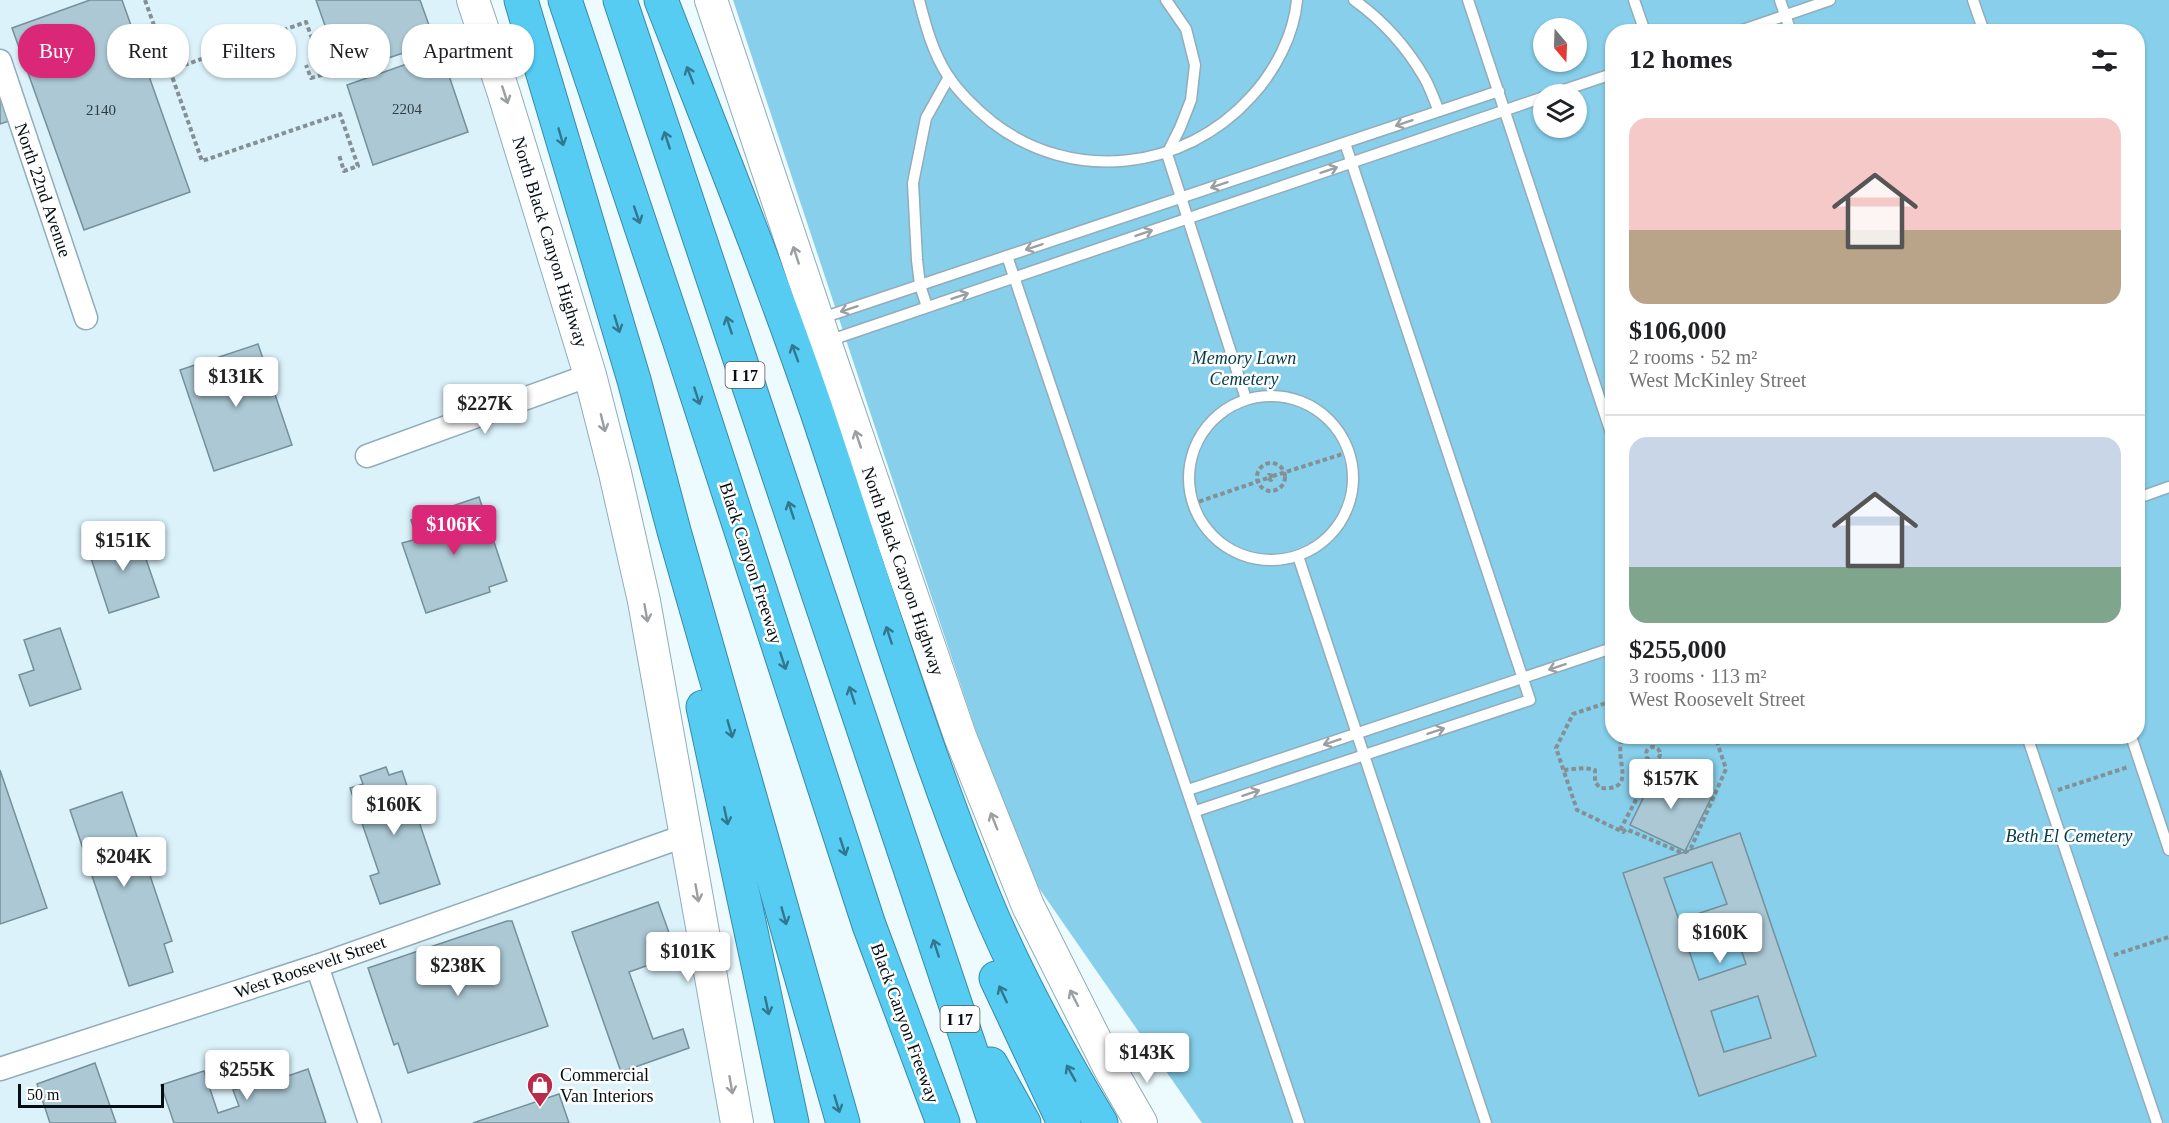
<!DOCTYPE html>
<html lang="en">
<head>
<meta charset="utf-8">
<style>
	:root { --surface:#fff; --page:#f2f2f2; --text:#202124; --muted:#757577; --line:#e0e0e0; --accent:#db2777 }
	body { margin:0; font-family:"Times New Roman",serif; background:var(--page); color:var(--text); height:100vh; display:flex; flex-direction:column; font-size:22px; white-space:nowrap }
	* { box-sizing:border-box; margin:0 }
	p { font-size:20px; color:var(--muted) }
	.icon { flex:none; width:33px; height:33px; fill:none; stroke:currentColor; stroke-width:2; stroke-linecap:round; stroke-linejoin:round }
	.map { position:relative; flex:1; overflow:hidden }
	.details { position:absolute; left:1605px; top:24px; width:540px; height:720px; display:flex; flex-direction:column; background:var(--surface); border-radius:24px; box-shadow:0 2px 4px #0004 }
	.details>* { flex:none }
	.hud { position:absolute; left:18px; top:24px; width:570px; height:54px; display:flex; gap:12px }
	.needle { width:39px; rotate:161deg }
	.controls { position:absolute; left:1533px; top:18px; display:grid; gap:12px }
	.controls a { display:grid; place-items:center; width:54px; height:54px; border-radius:50%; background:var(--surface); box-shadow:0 2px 4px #0004; font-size:30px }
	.scale { position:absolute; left:18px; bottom:15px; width:146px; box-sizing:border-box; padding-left:6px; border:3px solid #050f13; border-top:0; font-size:16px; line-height:21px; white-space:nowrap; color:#050f13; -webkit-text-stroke:4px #fff; paint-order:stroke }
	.price { position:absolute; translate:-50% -51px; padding:0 14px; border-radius:6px; background:#fff; color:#222; font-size:20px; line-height:39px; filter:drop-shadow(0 2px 3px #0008) }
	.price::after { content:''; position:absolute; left:50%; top:36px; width:18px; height:14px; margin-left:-9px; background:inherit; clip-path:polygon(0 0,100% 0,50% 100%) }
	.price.on { background:var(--accent); color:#fff }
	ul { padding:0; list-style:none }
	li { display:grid; align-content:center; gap:12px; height:318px; padding:0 24px }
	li+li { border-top:2px solid var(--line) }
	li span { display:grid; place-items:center; height:186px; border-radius:18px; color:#555 }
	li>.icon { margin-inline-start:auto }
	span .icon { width:108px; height:108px; fill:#fffc; stroke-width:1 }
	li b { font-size:26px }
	h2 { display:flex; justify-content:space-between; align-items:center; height:72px; padding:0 24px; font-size:26px }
	.pill { padding:0 21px; border-radius:24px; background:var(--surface); box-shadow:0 2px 4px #0004; font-size:21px; line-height:54px }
	.pill.on { background:var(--accent); color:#fff }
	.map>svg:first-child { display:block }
</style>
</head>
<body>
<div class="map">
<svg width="2169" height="1123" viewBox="0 0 2169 1123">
	<rect width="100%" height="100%" fill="#edfafe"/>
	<!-- built -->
	<polygon fill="#dbf2fb" points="0,0 459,0 563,320 630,590 726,1123 0,1123"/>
	<!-- green -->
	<path fill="#87cfeb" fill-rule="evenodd" d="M733 0H2169V1123H1202L1034 881 996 791ZM1544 28H1576V62H1544ZM1612 32H2138V736H1612ZM1544 94H1576V128H1544Z"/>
	<!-- building -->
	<g fill="#abc8d4" stroke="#74909b" stroke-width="1.5" fill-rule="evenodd">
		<polygon points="90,0 122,0 190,192 84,230 12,28"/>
		<polygon points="316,0 420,0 435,42 342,74"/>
		<polygon points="441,52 468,132 373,165 347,85"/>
		<polygon points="0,76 15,119 0,124"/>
		<polygon points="258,344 292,445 214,471 180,370"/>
		<polygon points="479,497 507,581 489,587 490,592 426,613 402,543 417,539 411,520"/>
		<polygon points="136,530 159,597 109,613 87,546"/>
		<polygon points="60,628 81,689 30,706 19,675 34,670 24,640"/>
		<polygon points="386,767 389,775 402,771 440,884 380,904 370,876 379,873 350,788 363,784 360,776"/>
		<polygon points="0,770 47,908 0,924"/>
		<polygon points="1657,770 1712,796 1685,851 1630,825"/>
		<polygon points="122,792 172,941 164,944 173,972 129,986 70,810"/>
		<path d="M1740 833 1816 1056 1699 1096 1623 873ZM1712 862 1727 904 1679 920 1664 878ZM1734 929 1746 964 1699 980 1687 945ZM1758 996 1771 1038 1724 1052 1711 1011Z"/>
		<polygon points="658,902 677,955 629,972 653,1039 683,1029 689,1048 621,1072 572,932"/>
		<polygon points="507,921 512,921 548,1026 408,1073 398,1043 394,1045 368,968"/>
		<polygon points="95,1063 116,1123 50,1123 37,1084"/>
		<polygon points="308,1069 326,1123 174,1123 161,1085 204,1071 218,1113 239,1106 233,1090 281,1074 282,1078"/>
		<polygon points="559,1094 569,1123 473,1123"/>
	</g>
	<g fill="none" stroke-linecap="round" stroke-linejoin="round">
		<!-- lane casing -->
		<g stroke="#90adb9" stroke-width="13">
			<g id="lane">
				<path d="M919 0C926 27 933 53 948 76 960 94 976 109 992 122 1072 184 1184 171 1251 97 1275 71 1294 35 1297 0"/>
				<polyline points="1166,0 1186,29 1195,65 1191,100 1180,128 1167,154 1246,399"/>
				<path d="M1354 0C1382 20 1407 48 1424 77 1430 87 1434 100 1439 111"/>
				<polyline points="1468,0 1612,436"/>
				<polyline points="1634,0 1645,32"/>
				<polyline points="1780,0 1791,32"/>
				<polyline points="1973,0 1984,32"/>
				<polyline points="1737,32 1830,0"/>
				<polyline points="1552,94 1612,74"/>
				<polyline points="1007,256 1299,1123"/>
				<polyline points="927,307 920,285 917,260 913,183 926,118 949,77"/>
				<polyline points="819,319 1499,91"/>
				<polyline points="828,341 1544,97"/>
				<circle cx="1271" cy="478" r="82"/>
				<polyline points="2138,498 2169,487"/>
				<polyline points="1298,556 1486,1123"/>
				<polyline points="2027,736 2157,1123"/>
				<polyline points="2131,736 2169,850"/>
				<polyline points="1188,790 1612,648"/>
				<polyline points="1196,811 1530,700 1345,143"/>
			</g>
		</g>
		<!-- street casing -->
		<g stroke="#90adb9" stroke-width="25">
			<g id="street">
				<polyline points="0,61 86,318"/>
				<polyline points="367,456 590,375"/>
				<polyline points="317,966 370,1123"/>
				<polyline points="0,1069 317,966 687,835"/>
			</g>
		</g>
		<!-- secondary casing -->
		<g stroke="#90adb9" stroke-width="34">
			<g id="secondary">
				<polyline points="473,0 504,94 590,375 615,473 644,601 737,1123"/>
				<polyline points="711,0 825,342 960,736 1028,906 1110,1069 1141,1123"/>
			</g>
		</g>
		<!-- highway casing -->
		<g stroke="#3a8aa5" stroke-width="35">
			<g id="highway">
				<polyline points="521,0 634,380 674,531 843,1123"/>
				<polyline points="565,0 679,340 869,925 943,1123"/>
				<polyline points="620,0 995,1123"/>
				<path d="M661 0C714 136 769 271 816 409 871 572 919 737 984 897 1016 975 1057 1050 1101 1123"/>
				<polyline points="703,707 792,1123"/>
				<polyline points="996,978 1064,1123"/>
				<polyline points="991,1064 1024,1123"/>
			</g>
		</g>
		<!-- path -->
		<g stroke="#849094" stroke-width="4" stroke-dasharray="4.5 3" stroke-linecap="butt">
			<polyline points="145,0 202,161 340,114 358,166 344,171 339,155"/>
			<polyline points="170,70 306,22 325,74 311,78 306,65"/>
			<circle cx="1271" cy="477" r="14"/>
			<polyline points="1273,476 1269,475 1268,478 1271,480 1273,476 1349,452"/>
			<polyline points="1192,504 1268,478"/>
			<polyline points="1612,701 1573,714 1556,748 1577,810 1623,832 1626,829 1680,852 1686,852 1691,848 1726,769 1715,736"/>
			<circle cx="1653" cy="754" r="7"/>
			<path d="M1564 770 1585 768 1595 770V782L1600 788C1640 791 1612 759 1623 736"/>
			<polyline points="2058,790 2128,767"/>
			<polyline points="1620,830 1654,766 1654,762"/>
			<polyline points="2114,955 2169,937"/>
		</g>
		<!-- lane -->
		<use href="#lane" stroke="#fff" stroke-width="10"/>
		<!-- street -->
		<use href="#street" stroke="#fff" stroke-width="22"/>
		<!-- secondary -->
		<use href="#secondary" stroke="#fff" stroke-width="32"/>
		<!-- highway -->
		<use href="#highway" stroke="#57ccf3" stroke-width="33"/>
	</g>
	<!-- one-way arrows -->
	<defs><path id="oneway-shaft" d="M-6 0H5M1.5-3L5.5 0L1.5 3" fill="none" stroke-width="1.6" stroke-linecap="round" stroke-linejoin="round" transform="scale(1.5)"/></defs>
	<g stroke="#32778e">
		<use href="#oneway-shaft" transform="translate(690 75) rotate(-111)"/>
		<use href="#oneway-shaft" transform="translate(561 137) rotate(74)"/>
		<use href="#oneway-shaft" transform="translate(667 140) rotate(-108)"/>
		<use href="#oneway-shaft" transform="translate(637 215) rotate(71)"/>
		<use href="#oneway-shaft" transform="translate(617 324) rotate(73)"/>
		<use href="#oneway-shaft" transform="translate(729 325) rotate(-108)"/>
		<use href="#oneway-shaft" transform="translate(795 353) rotate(-110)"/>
		<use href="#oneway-shaft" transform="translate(697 396) rotate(72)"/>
		<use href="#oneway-shaft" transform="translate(791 510) rotate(-108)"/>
		<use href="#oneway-shaft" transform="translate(889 635) rotate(-108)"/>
		<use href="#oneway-shaft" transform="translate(783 661) rotate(72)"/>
		<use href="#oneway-shaft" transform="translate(852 695) rotate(-108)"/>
		<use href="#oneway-shaft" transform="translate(730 729) rotate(74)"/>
		<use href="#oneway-shaft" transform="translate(726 816) rotate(78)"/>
		<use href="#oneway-shaft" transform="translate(843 847) rotate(72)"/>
		<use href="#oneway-shaft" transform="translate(784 916) rotate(74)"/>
		<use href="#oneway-shaft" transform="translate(936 948) rotate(-108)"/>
		<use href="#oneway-shaft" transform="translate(1003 994) rotate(-115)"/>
		<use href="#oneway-shaft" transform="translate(767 1006) rotate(78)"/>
		<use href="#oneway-shaft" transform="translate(1071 1073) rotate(-119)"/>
		<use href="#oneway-shaft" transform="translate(837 1104) rotate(73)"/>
	</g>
	<g stroke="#9b9fa1">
		<use href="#oneway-shaft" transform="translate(505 95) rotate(72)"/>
		<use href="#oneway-shaft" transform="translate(1404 123) rotate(162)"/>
		<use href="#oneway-shaft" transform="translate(1329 170) rotate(-19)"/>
		<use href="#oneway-shaft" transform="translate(1219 185) rotate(161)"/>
		<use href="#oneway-shaft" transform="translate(1144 233) rotate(-19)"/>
		<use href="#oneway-shaft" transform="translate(1034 247) rotate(162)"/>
		<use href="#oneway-shaft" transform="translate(796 255) rotate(-108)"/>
		<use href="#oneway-shaft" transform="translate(960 296) rotate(-19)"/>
		<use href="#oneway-shaft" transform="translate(849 309) rotate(162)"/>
		<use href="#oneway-shaft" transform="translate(603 423) rotate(76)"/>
		<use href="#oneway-shaft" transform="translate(858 439) rotate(-109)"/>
		<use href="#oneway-shaft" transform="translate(646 613) rotate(80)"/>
		<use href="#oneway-shaft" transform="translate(1557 667) rotate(161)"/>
		<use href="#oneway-shaft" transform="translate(1436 731) rotate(-18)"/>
		<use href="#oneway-shaft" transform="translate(1332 742) rotate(162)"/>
		<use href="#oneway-shaft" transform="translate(1251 793) rotate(-18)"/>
		<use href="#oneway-shaft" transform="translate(994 821) rotate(-112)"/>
		<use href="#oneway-shaft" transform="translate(697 893) rotate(80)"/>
		<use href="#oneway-shaft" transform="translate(1074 998) rotate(-117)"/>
		<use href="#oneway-shaft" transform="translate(731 1085) rotate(80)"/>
	</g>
	<!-- icons -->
	<defs>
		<g id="shop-pin" transform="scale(1.35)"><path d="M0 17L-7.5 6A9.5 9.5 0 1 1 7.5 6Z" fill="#ba2a4a" stroke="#fff"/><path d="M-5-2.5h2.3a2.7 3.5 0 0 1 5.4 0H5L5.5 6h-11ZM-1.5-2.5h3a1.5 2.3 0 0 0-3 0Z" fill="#fff"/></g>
	</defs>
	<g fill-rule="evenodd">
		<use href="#shop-pin" x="540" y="1085"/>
	</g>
	<g text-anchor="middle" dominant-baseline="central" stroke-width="5" stroke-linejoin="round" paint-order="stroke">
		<!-- number labels -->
		<g font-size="15" fill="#2e3d43">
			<text x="407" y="109">2204</text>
			<text x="101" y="110">2140</text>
		</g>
		<!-- shield labels -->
		<g fill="#fff" stroke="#50575a" stroke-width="1.5">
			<rect x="725.5" y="362" width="39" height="26" rx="4.5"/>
			<rect x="940.5" y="1006" width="39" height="26" rx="4.5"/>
		</g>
		<g font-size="16" font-weight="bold" fill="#050f13">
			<text x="745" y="375">I 17</text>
			<text x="960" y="1019">I 17</text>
		</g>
		<!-- street labels -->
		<g font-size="18" fill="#050f13" stroke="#fff">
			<text transform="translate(43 190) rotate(71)">North 22nd Avenue</text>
			<text transform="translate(550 242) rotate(73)">North Black Canyon Highway</text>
			<text transform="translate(751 563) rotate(72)">Black Canyon Freeway</text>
			<text transform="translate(903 571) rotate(71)">North Black Canyon Highway</text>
			<text transform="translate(310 967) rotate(-19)">West Roosevelt Street</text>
			<text transform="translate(905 1023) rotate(70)">Black Canyon Freeway</text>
		</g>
		<!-- park labels -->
		<g font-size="18" font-style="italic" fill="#023c4d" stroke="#fff">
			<text x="1244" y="358">Memory Lawn<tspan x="1244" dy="21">Cemetery</tspan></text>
			<text x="2069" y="836">Beth El Cemetery</text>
		</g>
		<!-- poi labels -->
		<g font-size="18" fill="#050f13" stroke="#fff" text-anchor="start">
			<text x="560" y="1075">Commercial<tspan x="560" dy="21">Van Interiors</tspan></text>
		</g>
	</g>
</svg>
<div class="controls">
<a><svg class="needle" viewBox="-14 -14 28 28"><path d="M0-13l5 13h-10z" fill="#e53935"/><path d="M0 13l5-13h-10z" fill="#757577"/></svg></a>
<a><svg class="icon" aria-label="layers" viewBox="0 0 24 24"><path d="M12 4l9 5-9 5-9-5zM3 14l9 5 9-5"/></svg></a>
</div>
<div class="scale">50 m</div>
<b class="price" style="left:236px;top:408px">$131K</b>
<b class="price" style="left:485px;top:435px">$227K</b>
<b class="price on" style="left:454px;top:556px">$106K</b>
<b class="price" style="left:123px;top:572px">$151K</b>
<b class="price" style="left:1671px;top:810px">$157K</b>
<b class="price" style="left:394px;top:836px">$160K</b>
<b class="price" style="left:124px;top:888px">$204K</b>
<b class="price" style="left:1720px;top:964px">$160K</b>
<b class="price" style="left:688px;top:983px">$101K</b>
<b class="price" style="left:458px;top:997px">$238K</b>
<b class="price" style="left:1147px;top:1084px">$143K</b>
<b class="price" style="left:247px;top:1101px">$255K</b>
<div class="hud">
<a class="pill on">Buy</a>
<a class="pill">Rent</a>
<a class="pill">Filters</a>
<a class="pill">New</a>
<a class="pill">Apartment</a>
</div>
<section class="details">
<h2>12 homes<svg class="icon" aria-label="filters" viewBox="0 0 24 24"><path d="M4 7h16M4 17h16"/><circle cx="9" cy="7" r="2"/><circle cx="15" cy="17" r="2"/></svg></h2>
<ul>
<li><span style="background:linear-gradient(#f6c9c9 60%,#b9a48a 0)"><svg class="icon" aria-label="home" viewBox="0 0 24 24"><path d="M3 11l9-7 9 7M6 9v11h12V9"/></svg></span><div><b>$106,000</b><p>2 rooms · 52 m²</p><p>West McKinley Street</p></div></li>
<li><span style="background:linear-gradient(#c9d6e8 70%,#7fa58c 0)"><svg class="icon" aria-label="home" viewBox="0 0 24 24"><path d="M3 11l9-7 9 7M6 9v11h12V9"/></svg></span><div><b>$255,000</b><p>3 rooms · 113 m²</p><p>West Roosevelt Street</p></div></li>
</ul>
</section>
</div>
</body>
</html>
